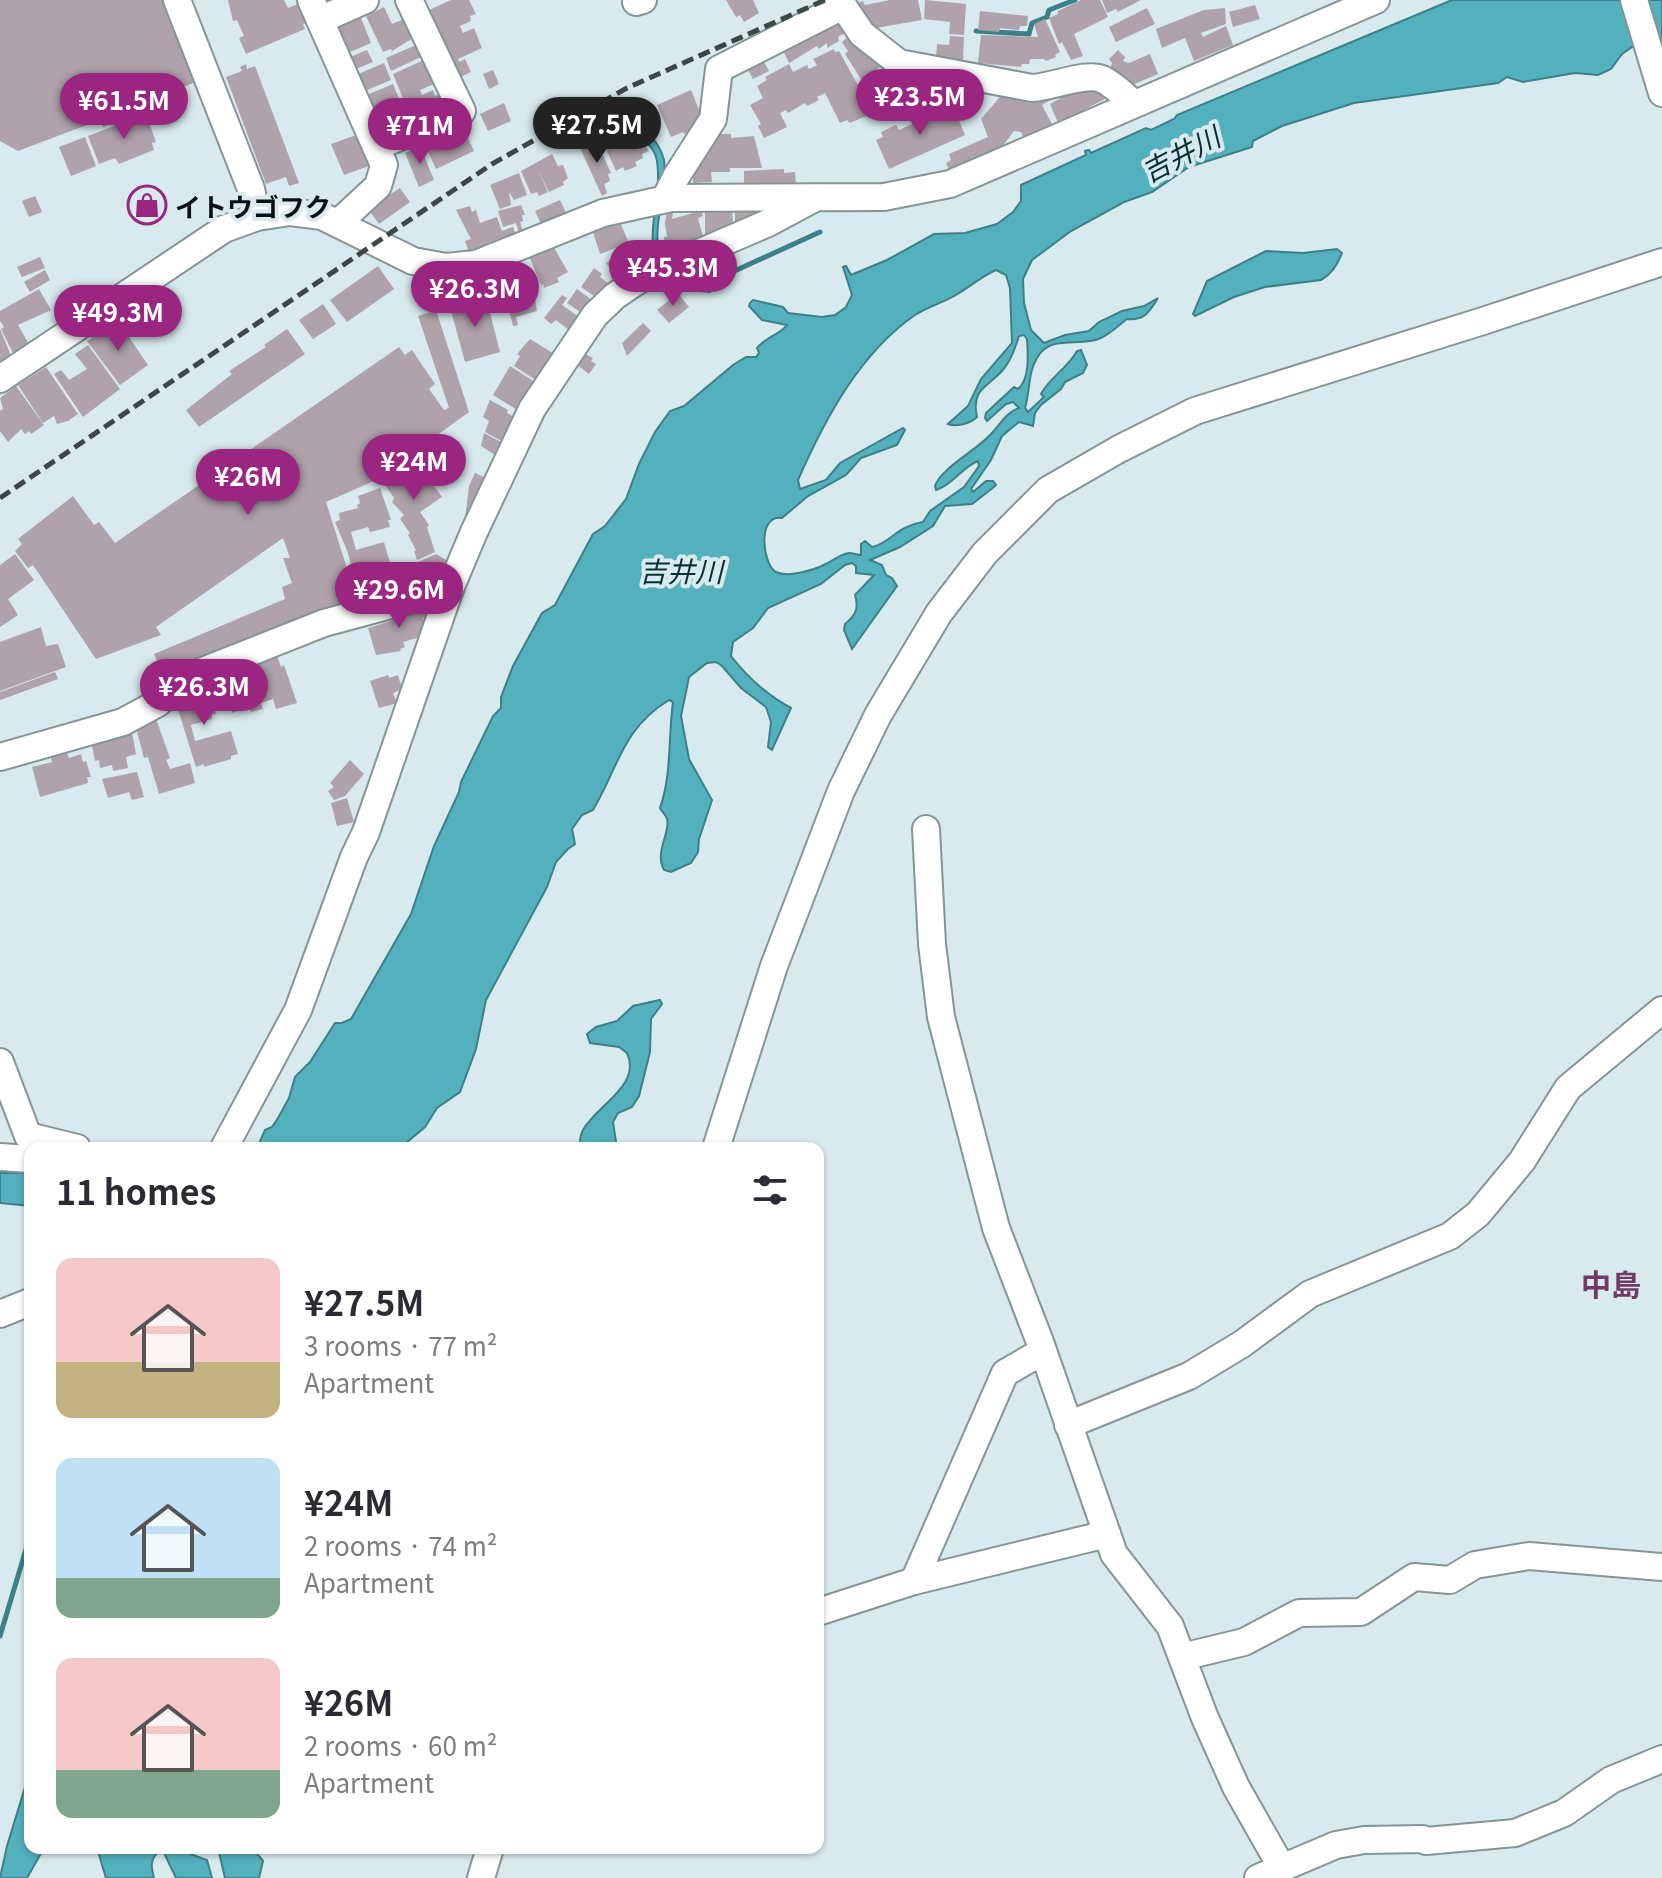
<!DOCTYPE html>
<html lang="en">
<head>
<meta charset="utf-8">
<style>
	:root { --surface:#fff; --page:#f7f7f7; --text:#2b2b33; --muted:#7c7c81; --accent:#9a2682 }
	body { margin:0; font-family:Georgia,"Noto Sans JP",serif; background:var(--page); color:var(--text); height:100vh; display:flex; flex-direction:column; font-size:30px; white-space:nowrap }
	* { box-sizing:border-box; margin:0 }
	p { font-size:26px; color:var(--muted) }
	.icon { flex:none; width:44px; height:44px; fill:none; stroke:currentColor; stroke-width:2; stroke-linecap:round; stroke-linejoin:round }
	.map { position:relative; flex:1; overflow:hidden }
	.sheet { position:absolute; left:24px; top:1142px; width:800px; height:712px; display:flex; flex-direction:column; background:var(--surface); border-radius:16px; box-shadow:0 2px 6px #0004 }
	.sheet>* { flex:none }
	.price { position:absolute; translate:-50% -68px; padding:0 18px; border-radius:28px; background:var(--accent); color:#fff; font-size:26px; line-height:52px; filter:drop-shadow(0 2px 4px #0008) }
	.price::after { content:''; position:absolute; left:50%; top:48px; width:24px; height:18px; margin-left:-12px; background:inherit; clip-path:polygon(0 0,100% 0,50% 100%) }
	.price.selected { background:#222; color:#fff }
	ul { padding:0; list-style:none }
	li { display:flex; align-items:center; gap:24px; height:200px; padding:0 32px }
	li span { display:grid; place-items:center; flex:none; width:224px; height:160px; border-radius:16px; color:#555 }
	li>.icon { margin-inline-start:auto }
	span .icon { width:96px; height:96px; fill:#fffc; stroke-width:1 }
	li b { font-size:34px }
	h2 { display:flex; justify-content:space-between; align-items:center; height:96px; padding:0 32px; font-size:34px }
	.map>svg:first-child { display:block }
</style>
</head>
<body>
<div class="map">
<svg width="1662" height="1878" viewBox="0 0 1662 1878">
	<rect width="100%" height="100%" fill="#d8eaed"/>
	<!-- water -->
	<g fill="#53b0bd" stroke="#3c8089" stroke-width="2" fill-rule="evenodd">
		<path d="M1452 0H1662V41L1635 45 1622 54 1611 69 1598 75 1575 73 1523 82 1507 77 1498 83 1354 103 1282 126 1253 141 1252 147 1189 167 1152 192 1124 202 1071 231 1032 260 1023 279 1024 303 1031 330 1044 343 1065 335 1089 331 1099 322 1122 311 1144 306 1158 298C1150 311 1145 321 1127 319 1119 325 1110 334 1101 338 1080 348 1051 333 1037 358 1028 372 1030 392 1025 408L1028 412 1044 397 1041 394C1049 378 1068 368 1077 351L1081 350 1087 365 1083 373 1065 382 1061 389 1041 405 1035 413 1033 426 1019 422 1002 436 991 460 971 489 973 492 986 481H993L996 485 994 487 972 504 945 506 933 526 900 547 870 560 882 565 886 575 892 578 897 586 852 649 844 630 845 624C856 615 859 608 855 595L874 575 856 573V566L852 563 845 565 821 584 768 608 753 628 733 642 731 656C748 678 767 695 791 708L772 750 768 747 771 722 766 707 741 688 722 666 716 662 707 663 689 677 681 716 689 759 712 800 699 839 698 852 691 863 671 872 664 870C654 852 671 832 667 819 666 815 662 812 660 808 672 774 668 738 673 702L669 700C622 729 619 766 593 810L582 815 572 829 575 844 568 849 556 862 547 887 486 1000 476 1049 460 1092 437 1108 425 1127 400 1148H257L265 1130 272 1127 278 1118 289 1098 295 1077 310 1062 335 1023H342L351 1019 411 914 434 846 459 792 461 782 493 716 501 708V697L513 666 542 613 555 605 593 534 605 526 626 499 639 464 655 432 670 411 684 406 733 365 746 357H756L759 353 757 348C766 337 779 335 787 325L762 320 749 306 750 303 753 300 783 307 788 313 822 317 835 315 846 307 852 295 843 267 846 266 851 275 887 260 934 234 965 233 997 224 1013 212 1021 201V185L1086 155 1085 151 1089 150 1091 153 1146 128 1151 130 1174 119 1177 115ZM996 270 1006 275 1010 288 1012 343 981 379 968 406 948 424C956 427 970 424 977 417 971 390 986 388 1002 371 1011 361 1015 348 1019 336L1024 335 1027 339C1028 354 1030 379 1018 389L1014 387 986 413 985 418 987 421 1006 404 1013 402 1019 408C1005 413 1001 424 991 434 977 450 941 468 935 486L936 490C954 484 962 467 978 461L979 466 964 487 930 511 923 522C897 526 889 544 872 547L865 541 861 544V555C857 555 853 553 849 553 841 554 832 561 826 564 814 570 788 578 776 572 763 566 756 514 782 518L808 496 846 475 861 458 897 445 905 430 903 428 840 463 826 480 800 489 798 480C825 419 859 354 915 315 927 307 942 303 954 296 969 288 980 277 996 270Z"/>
		<path d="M635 112C642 129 660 141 664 160 670 196 633 270 688 281 696 283 705 282 713 283L710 292 678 289C632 254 664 209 657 161 655 147 644 142 637 131 633 127 632 120 629 114Z"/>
		<path d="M1337 249 1342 253C1338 264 1332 274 1321 280L1265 287 1234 297 1195 316 1193 314 1207 281 1266 251 1303 253Z"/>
		<path d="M660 1000 662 1004 651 1019 650 1052 639 1096 632 1107 618 1113 613 1122 617 1148H579C580 1142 580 1135 583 1130 597 1105 642 1085 627 1053L619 1047 590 1043 587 1034 596 1027 617 1021 633 1006Z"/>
		<polygon points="25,1166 30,1167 30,1206 0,1203 0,1173 23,1173"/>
		<polygon points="30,1771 30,1848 44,1848 27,1878 0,1878 7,1846"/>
		<path d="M97 1848H174L207 1860 212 1878H176L164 1853 158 1852C150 1860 151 1867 154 1878H106Z"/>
		<path d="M218 1848C235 1848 253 1845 263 1861L259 1878H225Z"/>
	</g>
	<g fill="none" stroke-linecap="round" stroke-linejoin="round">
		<!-- stream -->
		<g stroke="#3c8089" stroke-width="5">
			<polyline points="976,31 1029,34 1032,23 1047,17 1049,10 1075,0"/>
			<polyline points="710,287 730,273 820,232"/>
			<polyline points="0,1636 30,1536"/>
		</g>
	</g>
	<!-- building -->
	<g fill="#afa2ab">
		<polygon points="0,0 166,0 196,82 134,106 137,114 103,127 100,120 18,151 0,141"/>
		<polygon points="228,0 284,0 288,8 298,4 308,23 303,24 305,29 246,54 239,38 244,36 237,20 233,21"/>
		<polygon points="451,0 469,0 476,14 470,16 471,21 460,26 463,33 474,28 482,48 458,59 459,62 465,59 471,72 460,77 429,10"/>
		<polygon points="726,0 753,0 759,13 744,22 740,15 736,17"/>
		<polygon points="890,0 918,0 922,20 870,29 853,5 863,1 865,5"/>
		<polygon points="925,0 966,4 964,35 949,34 950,22 924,19"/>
		<polygon points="1081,0 1100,0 1108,17 1074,34 1083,56 1071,60 1062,42 1059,44 1049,18 1058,14 1058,11"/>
		<polygon points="1102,0 1141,0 1118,12 1116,9 1107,13"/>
		<polygon points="1255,5 1260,19 1233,27 1229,12"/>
		<polygon points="384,7 392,24 404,19 413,38 392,51 391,49 383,52 366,16"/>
		<polygon points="1147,8 1155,24 1116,42 1109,27"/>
		<polygon points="1225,8 1226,24 1201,33 1203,37 1226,26 1233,45 1194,61 1185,38 1162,48 1156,29 1204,10"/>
		<polygon points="980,11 1028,16 1027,26 1020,26 1019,30 1000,28 999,32 978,30"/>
		<polygon points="359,13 371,43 343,55 333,25"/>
		<polygon points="837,17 845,33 838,37 839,41 827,48 827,43 819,49 817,46 789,63 781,46"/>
		<polygon points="1045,19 1060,52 1055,55 1056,57 1046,61 1044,59 1030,59 1029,64 1022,64 1021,67 978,63 981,35 1038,37 1034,24"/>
		<polygon points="849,36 859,42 868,58 871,56 880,67 861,79 845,54 848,51 842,42"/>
		<polygon points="950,36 964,37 963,62 949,61 949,58 936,58 937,44 949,45"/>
		<polygon points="421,43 423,56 391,71 386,58"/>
		<polygon points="834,49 835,52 839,51 860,89 869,84 875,97 867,102 870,108 864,111 866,116 850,123 847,120 840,123 825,93 817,97 819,100 807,106 805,103 788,113 786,110 780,113 787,127 764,138 758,126 761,124 750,105 763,98 757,86 767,80 765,77 789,64 793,72 807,65 809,69 817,65 813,59"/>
		<polygon points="367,50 373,62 351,71 346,59"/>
		<polygon points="1118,50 1125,57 1123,61 1129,63 1150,54 1158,74 1130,86 1109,73 1112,63 1109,59"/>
		<polygon points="424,60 432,73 430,74 434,84 420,90 422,95 433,90 435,96 444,92 450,105 413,122 393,74"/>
		<polygon points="764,62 769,71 753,79 748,70"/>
		<polygon points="384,63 391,80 360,93 356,75"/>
		<polygon points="246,64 247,69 255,66 299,183 289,186 286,177 266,184 226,77 242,71 240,67"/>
		<polygon points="493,70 499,84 489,89 483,74"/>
		<polygon points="393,84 400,101 370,115 362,97"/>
		<polygon points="1083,86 1099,88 1105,99 1058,123 1050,104"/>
		<polygon points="691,90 704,122 692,127 694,129 684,134 683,132 671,137 657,105"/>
		<polygon points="1004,92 1052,99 1042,105 1053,126 1024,139 1021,132 1014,131 1002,147 949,169 946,163 951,160 949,154 988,137 981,119"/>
		<polygon points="504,103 511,121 488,131 480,114"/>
		<polygon points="402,106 410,123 385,135 377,117"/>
		<polygon points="953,106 965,135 889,169 876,140 883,137 881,132 896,125 899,130"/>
		<polygon points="146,114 156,142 152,143 154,150 119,164 115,158 99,164 88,136"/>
		<polygon points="629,126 649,151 642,154 643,158 635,162 637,166 625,171 623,167 616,171 601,138"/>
		<polygon points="463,127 474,151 436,169 425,145"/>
		<polygon points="711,134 731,134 731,138 754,136 762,168 730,168 730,172 711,172 712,182 693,183 693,159 701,149 712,148"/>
		<polygon points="356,135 369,166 344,175 331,144"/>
		<polygon points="85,137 96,166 71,176 59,147"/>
		<polygon points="596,140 611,173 608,174 610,181 604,184 607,193 602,196 580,148"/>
		<polygon points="420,146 434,180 419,187 405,153"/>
		<polygon points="552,154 558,166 563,165 568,178 563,182 564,185 549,192 537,168 548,192 539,196 537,192 531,194 521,171"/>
		<polygon points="784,169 784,173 795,172 796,185 744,187 744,171"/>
		<polygon points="519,173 527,195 514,200 509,192 511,205 500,209 490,185"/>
		<polygon points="400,188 410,202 379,224 368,209"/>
		<polygon points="35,196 42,212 29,217 22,201"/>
		<polygon points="560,200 567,215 542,226 535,211"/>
		<polygon points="521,205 525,215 522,215 523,221 520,222 523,232 519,233 516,223 503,227 498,211"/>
		<polygon points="470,206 472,212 476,210 480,223 497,217 502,231 513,227 516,235 475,252 474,250 469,252 465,241 471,239 456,210"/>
		<polygon points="735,206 765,206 764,216 735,228"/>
		<polygon points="705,207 732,207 733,229 705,240"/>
		<polygon points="700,208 703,216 698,218 704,240 667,257 664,237 667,237 665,223 667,211 673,212 672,219 693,213 692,211"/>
		<polygon points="619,220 629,243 600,254 593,232"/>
		<polygon points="553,246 568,272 557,278 559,282 544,288 543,284 541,285 529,256"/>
		<polygon points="623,252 633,265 627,269 629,272 618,278 606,263"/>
		<polygon points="40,257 45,268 22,277 17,267"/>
		<polygon points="520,263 524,274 527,273 531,289 533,289 537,311 516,317 518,325 513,326 499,269"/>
		<polygon points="378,266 394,289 347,322 330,300"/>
		<polygon points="594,268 602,274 600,277 608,283 597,298 581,287"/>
		<polygon points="45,270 50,280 30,292 24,282"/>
		<polygon points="39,289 51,310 18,325 30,346 14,355 1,329 4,327 0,321 0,311"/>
		<polygon points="577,289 592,300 583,314 567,303"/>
		<polygon points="678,293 689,307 669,323 657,310"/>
		<polygon points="562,295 567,298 562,305 579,317 569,330 556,320 551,324 544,318"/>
		<polygon points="486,297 500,352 465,362 450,307"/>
		<polygon points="323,304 336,324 313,339 299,320"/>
		<polygon points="436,310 469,412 374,481 326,502 359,606 309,616 164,676 154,654 285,599 282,587 292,583 283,558 290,558 283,538 156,627 161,635 96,659 33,565 28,568 15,551 22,544 18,539 73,496 94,525 99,522 115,543 399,347 405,355 412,350 435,384 429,389 444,410 449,408 418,316"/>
		<polygon points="643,323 651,331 627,356 622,343"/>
		<polygon points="120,324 148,365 120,385 87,341 110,326 113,330"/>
		<polygon points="0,329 12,358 0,363"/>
		<polygon points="287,329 305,354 199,427 186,410 232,374 229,371 266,347 264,345"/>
		<polygon points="530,339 556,355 539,382 514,366 520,356 517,354"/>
		<polygon points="88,345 120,389 83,417 54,374 61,370 69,380 87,369 75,354"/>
		<polygon points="578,350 593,358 591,361 596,364 589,374 571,360"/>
		<polygon points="510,366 535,382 519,411 493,395"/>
		<polygon points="46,367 78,414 68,421 57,424 54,416 43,423 18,385"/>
		<polygon points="16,386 44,425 31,434 29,431 25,434 21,429 8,442 0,431 0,411 3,409 0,398"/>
		<polygon points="490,400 508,410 507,413 516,418 505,443 485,432 489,421 483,417"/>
		<polygon points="484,433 501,442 495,455 481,446"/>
		<polygon points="418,454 425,466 419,470 422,475 425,473 442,497 420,512 429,525 427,527 435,552 417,560 414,551 416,550 408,535 410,533 400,519 404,515 392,502 394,498 382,480"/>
		<polygon points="475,473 488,479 464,527 469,486"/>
		<polygon points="380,488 391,520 388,520 390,527 370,532 368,527 351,532 356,550 384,542 395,580 370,587 375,598 364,602 360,589 357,590 348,553 335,522 340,520 339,513 358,508 357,505 360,503 358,496"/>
		<polygon points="15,554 34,580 8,599 18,615 0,627 0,565"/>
		<polygon points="436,554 451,563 446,580 428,586 418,562"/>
		<polygon points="427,605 430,615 423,618 426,628 422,630 423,636 403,642 405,647 400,649 401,651 376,655 368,628 397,619 395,612"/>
		<polygon points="41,627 46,646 58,644 66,667 0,691 0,642"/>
		<polygon points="275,650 281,667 284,665 297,703 276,709 273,699 261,703 263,709 251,712 249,707 232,713 231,710 226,711 219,691 224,689 222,684 230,680 228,676 252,665 250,661"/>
		<polygon points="55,672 58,679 0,700 0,692"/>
		<polygon points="388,675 389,678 398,675 402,689 393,693 397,703 379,708 370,681"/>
		<polygon points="202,680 204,688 209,687 216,714 212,715 212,719 191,725 195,741 231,731 238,754 231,756 231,759 204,767 204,764 196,767 175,700"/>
		<polygon points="156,719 170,758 166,760 170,769 190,763 195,783 159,794 148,757 144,758 137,732 138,729"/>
		<polygon points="132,733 136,754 126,757 128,768 113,771 112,765 100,768 99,760 95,761 91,741"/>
		<polygon points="66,749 69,758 81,754 83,762 86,761 91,777 87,777 88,783 40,797 32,767 52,762 50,754"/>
		<polygon points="350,760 364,774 345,796 334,800 328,791 334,787 330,783"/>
		<polygon points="137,772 144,797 132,800 129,792 108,798 102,779"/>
		<polygon points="347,798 354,822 337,826 331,803"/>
	</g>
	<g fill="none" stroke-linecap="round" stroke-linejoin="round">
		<!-- minor casing -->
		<g stroke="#849597" stroke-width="30">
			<g id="minor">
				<polyline points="177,0 251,189 257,217"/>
				<polyline points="311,0 384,165 378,186 338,223"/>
				<path d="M839 0 862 34 899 63 1032 88C1053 87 1086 72 1102 79 1113 84 1124 95 1133 103"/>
				<polyline points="1634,0 1662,93"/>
				<polyline points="636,2 643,0"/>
				<polyline points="320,20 365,0"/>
				<polyline points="376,147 462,111 409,0"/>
				<polyline points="665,199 676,177 713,119 719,69 843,6"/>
				<polyline points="0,379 224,229 257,217 290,212 322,216 413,261 446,267 476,264 603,213 671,198 884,197 950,184 1376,0"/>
				<polyline points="0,757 123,722 158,703 185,678 324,623 450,589"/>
				<polyline points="926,829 932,944 941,1017 996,1228 1040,1342 1114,1554 1170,1626 1205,1718 1236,1787 1282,1868"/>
				<polyline points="0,1062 28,1136 77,1148"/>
				<polyline points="224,1148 298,1010 354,857 366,832 450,589 474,532 532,409 595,315 615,296 643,277 768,223 813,199"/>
				<polyline points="716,1148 774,966 841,791 878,715 939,613 985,553 1048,490 1119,449 1195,411 1483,321 1662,262"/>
				<polyline points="0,1157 30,1159"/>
				<polyline points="0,1314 30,1302"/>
				<polyline points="1068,1425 1189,1376 1242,1344 1310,1294 1450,1236 1478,1214 1522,1161 1568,1088 1662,1010"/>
				<polyline points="914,1581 1107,1534"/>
				<polyline points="818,1612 914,1581 1005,1373 1043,1351"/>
				<polyline points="1182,1657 1244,1642 1299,1613 1361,1612 1414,1577 1450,1580 1475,1565 1529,1556 1662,1567"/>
				<polyline points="481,1878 490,1848"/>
				<polyline points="1258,1878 1336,1845 1364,1840 1423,1839 1426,1841 1515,1833 1564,1813 1611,1780 1662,1759"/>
			</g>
		</g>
		<!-- minor -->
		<use href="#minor" stroke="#fff" stroke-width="26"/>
		<!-- rail -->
		<polyline stroke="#3e4748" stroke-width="5" stroke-dasharray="12 6" stroke-linecap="butt" points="0,498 492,164 627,88 825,0"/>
	</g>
	<!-- icons -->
	<defs>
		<g id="shop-ring" transform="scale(2)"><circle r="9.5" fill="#d8eaed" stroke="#9a2682" stroke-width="1.5"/><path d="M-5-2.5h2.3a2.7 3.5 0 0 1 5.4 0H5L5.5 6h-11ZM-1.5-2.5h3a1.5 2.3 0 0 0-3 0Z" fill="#9a2682"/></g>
	</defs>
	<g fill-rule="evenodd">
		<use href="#shop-ring" x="147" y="205"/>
	</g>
	<g text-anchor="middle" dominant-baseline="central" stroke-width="8" stroke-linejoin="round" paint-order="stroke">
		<!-- poi labels -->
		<g font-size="26" font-weight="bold" fill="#080f0f" stroke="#d8eaed" text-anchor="start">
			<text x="175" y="205">イトウゴフク</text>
		</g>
		<!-- water labels -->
		<g font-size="28" font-style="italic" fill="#043238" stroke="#d8eaed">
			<text transform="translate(1180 153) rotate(-28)">吉井川</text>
			<text x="681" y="570">吉井川</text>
		</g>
		<!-- quarter labels -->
		<g font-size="30" font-weight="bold" fill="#733964" stroke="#d8eaed">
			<text x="1611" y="1283">中島</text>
		</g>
	</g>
</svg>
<b class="price" style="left:920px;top:137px">¥23.5M</b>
<b class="price" style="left:124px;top:141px">¥61.5M</b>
<b class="price selected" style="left:597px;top:165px">¥27.5M</b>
<b class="price" style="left:420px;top:166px">¥71M</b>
<b class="price" style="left:673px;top:308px">¥45.3M</b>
<b class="price" style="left:475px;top:329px">¥26.3M</b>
<b class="price" style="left:118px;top:353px">¥49.3M</b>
<b class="price" style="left:414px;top:502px">¥24M</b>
<b class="price" style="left:248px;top:517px">¥26M</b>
<b class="price" style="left:399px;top:630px">¥29.6M</b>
<b class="price" style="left:204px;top:727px">¥26.3M</b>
<section class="sheet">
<h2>11 homes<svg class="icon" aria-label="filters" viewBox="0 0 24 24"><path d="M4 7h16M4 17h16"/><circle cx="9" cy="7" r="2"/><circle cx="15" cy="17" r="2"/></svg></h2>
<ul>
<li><span style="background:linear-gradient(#f6c9c9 65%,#c2b280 0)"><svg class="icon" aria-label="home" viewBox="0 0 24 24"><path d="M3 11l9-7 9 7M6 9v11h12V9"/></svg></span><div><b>¥27.5M</b><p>3 rooms · 77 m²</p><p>Apartment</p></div></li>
<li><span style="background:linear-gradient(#bfe0f5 75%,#7fa58c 0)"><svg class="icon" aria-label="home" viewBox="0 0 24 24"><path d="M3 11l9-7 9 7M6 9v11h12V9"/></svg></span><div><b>¥24M</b><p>2 rooms · 74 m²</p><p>Apartment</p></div></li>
<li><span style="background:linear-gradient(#f6c9c9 70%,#7fa58c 0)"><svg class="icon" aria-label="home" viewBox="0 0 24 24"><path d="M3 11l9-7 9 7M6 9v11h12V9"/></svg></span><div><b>¥26M</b><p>2 rooms · 60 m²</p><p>Apartment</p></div></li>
</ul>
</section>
</div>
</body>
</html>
